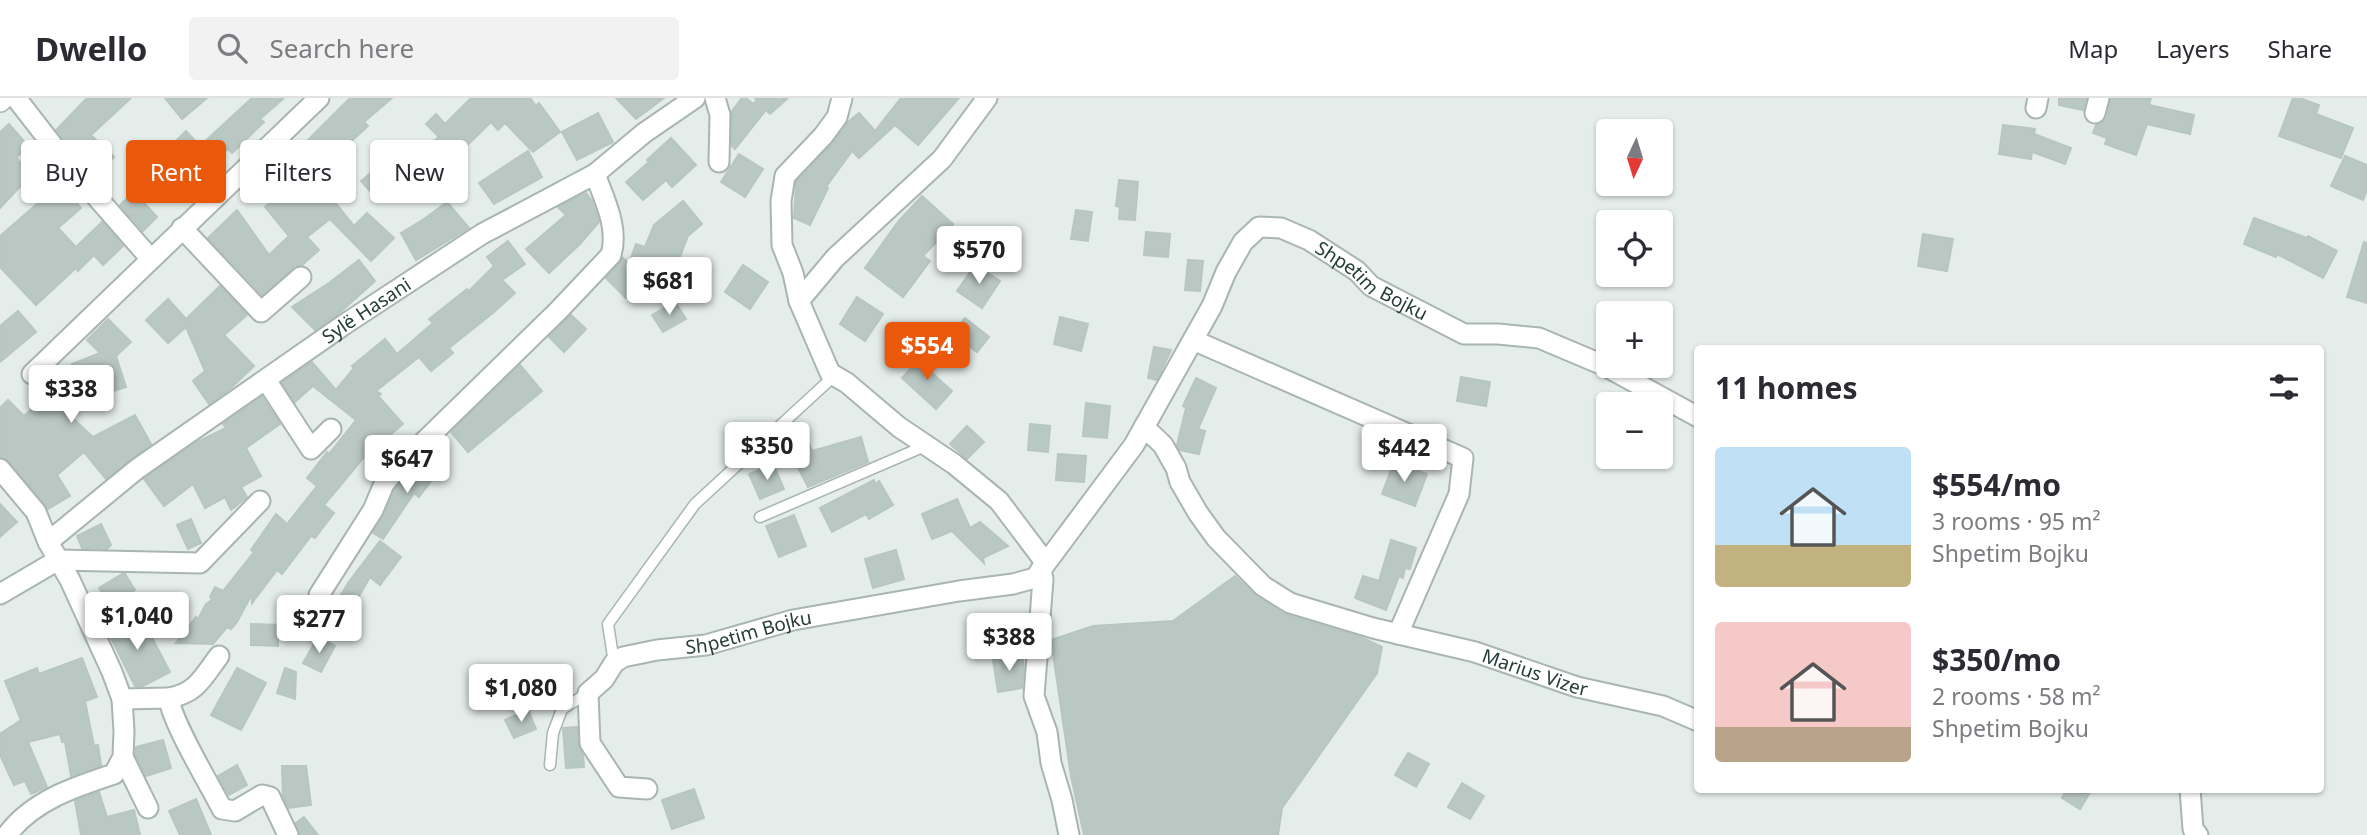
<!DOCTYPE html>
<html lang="en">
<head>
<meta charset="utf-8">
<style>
	:root { --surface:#fff; --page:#f2f2f3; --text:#2b2b33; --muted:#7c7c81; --line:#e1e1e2; --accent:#ea580c }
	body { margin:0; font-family:"Noto Sans",sans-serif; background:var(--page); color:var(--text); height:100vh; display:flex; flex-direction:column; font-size:26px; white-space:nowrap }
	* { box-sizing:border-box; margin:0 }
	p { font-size:23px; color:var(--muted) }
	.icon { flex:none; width:38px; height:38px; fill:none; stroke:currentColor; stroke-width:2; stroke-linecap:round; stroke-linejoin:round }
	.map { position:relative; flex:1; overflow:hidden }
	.drawer { position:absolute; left:1694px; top:247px; width:630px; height:448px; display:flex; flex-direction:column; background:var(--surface); border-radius:7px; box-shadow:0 2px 5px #0004 }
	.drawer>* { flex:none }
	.top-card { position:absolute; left:21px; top:42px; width:665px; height:63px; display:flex; gap:14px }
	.needle { width:46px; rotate:184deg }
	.tools { position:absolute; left:1596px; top:21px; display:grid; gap:14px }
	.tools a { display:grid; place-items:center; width:77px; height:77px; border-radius:7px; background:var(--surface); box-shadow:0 2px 5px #0004; font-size:35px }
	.price { position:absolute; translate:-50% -60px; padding:0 16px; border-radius:7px; background:#fff; color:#222; font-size:23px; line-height:46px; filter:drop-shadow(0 2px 4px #0008) }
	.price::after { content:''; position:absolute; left:50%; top:42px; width:21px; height:16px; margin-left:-10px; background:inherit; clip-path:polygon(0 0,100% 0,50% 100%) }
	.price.on { background:var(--accent); color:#fff }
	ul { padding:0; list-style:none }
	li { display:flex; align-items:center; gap:21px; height:175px; padding:0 21px }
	li span { display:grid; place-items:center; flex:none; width:196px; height:140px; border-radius:7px; color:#555 }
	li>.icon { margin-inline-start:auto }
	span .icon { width:84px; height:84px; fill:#fffc; stroke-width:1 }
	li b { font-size:30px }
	h2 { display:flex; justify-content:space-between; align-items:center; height:84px; padding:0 21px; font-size:30px }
	.pill { padding:0 24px; border-radius:7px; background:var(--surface); box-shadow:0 2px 5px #0004; font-size:24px; line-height:63px }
	.pill.on { background:var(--accent); color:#fff }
	header { display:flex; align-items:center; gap:42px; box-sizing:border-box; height:98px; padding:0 35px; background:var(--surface); border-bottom:2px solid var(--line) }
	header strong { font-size:33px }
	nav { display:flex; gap:38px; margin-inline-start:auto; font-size:24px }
	.search { width:490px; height:63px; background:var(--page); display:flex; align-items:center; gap:18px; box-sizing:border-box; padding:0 24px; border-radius:7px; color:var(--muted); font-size:26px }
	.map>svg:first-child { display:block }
</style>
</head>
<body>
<header>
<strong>Dwello</strong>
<div class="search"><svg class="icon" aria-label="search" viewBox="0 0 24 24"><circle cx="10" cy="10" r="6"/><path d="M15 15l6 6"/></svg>Search here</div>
<nav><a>Map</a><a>Layers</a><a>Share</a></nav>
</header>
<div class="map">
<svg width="2367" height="737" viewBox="0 0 2367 737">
	<rect width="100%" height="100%" fill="#e5edea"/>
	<!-- building -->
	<g fill="#bac8c4" stroke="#b8c6c2" stroke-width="2">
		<polygon points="87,0 131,0 91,37 114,59 95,78 56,32"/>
		<polygon points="165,0 207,0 182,21"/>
		<polygon points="252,0 284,0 260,21 264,24 232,55 228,51 222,56 220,54 205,66 208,70 197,80 169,50 186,33 200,48"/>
		<polygon points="350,0 392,0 364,24 368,28 342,52 344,53 316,81 354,128 367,115 394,140 371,163 330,121 307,139 319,152 302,167 293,170 262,197 208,140 237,112 269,157 289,138 265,109 288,91 274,76"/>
		<polygon points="471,0 530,0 536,8 539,5 560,34 533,54 505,25 498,32 491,24 450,64 459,75 444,86 431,70 408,88 396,73 439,39 426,26 436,16 445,26"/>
		<polygon points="616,0 664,0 636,21"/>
		<polygon points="742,0 746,0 753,6 757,2 755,0 788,0 770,16 766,12 735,51 732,48 732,13"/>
		<polygon points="901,0 959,0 918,47 895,27 859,60 852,53 826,89 828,90 810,127 794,120 796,84 832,46 847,25 859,15 875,33"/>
		<polygon points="2059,0 2086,0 2083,12 2059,7"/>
		<polygon points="2111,0 2151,0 2149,7 2194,17 2190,36 2147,26 2136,57 2105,46 2107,40 2093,35 2096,27 2103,24 2107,19"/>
		<polygon points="2293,0 2299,0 2319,7 2316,16 2353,30 2341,60 2279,38"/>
		<polygon points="598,15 613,44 577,62 562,34"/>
		<polygon points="9,26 28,48 16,60 32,76 0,110 0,34"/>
		<polygon points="2003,27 2035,31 2034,36 2071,50 2065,66 2032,54 2031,61 1999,56"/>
		<polygon points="671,40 696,67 672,89 666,82 643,102 626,84 649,64 647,62"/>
		<polygon points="528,53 542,79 494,106 479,85"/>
		<polygon points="739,56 763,71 745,99 721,84"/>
		<polygon points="2345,58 2367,67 2367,92 2363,102 2331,88"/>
		<polygon points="380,67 398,86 379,103 361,83"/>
		<polygon points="1119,82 1138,84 1135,122 1119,121 1120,109 1116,108"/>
		<polygon points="60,86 81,110 58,130 76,149 102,124 123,148 103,167 94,157 78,173 76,170 36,207 0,169 0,138"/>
		<polygon points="134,94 157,119 143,133 120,107"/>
		<polygon points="586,95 592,103 599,124 580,146 549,175 526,151 566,117 558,109"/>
		<polygon points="922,98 953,126 923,158 930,163 903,199 865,170 898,124"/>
		<polygon points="683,103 702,126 688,138 674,174 658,168 626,200 606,180 623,160 629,166 636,146 645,149 654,127"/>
		<polygon points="447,104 469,130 416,162 401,135 424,121"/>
		<polygon points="1076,112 1092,114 1088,143 1071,141"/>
		<polygon points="2254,120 2307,140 2308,138 2337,153 2323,180 2277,156 2276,159 2244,146"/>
		<polygon points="1146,134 1170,136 1168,159 1144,157"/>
		<polygon points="1923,136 1953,141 1947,173 1918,168"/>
		<polygon points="508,143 525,166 502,182 515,195 494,214 449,250 453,255 431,273 419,259 376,293 381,296 378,298 403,326 383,343 380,340 324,407 334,415 315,440 311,438 282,476 277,472 252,505 252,496 237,524 231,531 227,529 213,546 176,545 196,519 198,521 206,506 212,502 210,499 215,489 223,493 254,454 251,452 276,416 287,426 317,388 307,380 327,354 329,356 356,322 313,288 295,304 282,285 312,264 336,292 354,270 352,268 385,241 397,256 433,225 429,221 467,191 469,193 494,168 487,159"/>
		<polygon points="2364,144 2367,145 2367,205 2347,199"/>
		<polygon points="359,162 375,183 337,217 315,232 292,209 329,185"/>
		<polygon points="1188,162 1203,163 1200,193 1185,192"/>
		<polygon points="743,167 768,184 750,211 725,194"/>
		<polygon points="975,167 1000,183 982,210 957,193"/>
		<polygon points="220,188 247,217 224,237 254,268 231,290 209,306 193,283 205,273 186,229 168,245 146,222 168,201 186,221"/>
		<polygon points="857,199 883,216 865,243 840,226"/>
		<polygon points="675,204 686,221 663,234 652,217"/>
		<polygon points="18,213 36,234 0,264 0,228"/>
		<polygon points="571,217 586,231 564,254 549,239"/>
		<polygon points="1060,219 1088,226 1081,253 1054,246"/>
		<polygon points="965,220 989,239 977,254 953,236"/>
		<polygon points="108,221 131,244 116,258 126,289 100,297 97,290 68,316 93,339 135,317 151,346 106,381 84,354 57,377 70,398 48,411 9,363 0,359 0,310 8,302 24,318 75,272 72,266 100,255 87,242"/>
		<polygon points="1154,249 1171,252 1157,282 1148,280"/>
		<polygon points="925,255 938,267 931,274 952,293 936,311 902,280"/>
		<polygon points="520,267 542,293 468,354 451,334"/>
		<polygon points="1461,279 1490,284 1486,308 1457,303"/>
		<polygon points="1196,280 1216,290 1198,331 1205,333 1199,356 1180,352 1177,347 1186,310 1183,308"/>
		<polygon points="262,299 280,326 246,350 261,378 241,389 247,399 231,412 225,399 205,410 193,386 164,408 144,381 197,344 226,330 223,326"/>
		<polygon points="1086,305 1110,308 1107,340 1083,338"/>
		<polygon points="1030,326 1050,328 1048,354 1028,352"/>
		<polygon points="967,328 984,344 967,361 950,346"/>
		<polygon points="806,337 812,353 861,339 868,364 808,389 795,364 801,361 794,342"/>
		<polygon points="1058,356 1086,358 1084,384 1056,382"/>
		<polygon points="425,360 440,371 419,399 414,395 383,441 373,435 384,417 395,392"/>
		<polygon points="1394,364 1427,376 1415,408 1382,396"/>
		<polygon points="773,366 784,391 760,401 749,376"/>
		<polygon points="874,382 875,386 879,383 893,407 869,421 866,416 832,434 820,410"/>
		<polygon points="957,401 970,430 980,424 1008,448 983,460 984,465 952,433 932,441 922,416"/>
		<polygon points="0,406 17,424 0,439"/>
		<polygon points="794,417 806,448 779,459 766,428"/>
		<polygon points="191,421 201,445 188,451 177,427"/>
		<polygon points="101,426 111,447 107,451 82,450 77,438"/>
		<polygon points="1391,442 1416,450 1410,471 1405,470 1403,480 1399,478 1386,512 1355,500 1363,478 1379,483"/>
		<polygon points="380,443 401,459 380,487 370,479 344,524 330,516 348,485"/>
		<polygon points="896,452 904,481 873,490 865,461"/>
		<polygon points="122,476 125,476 135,492 110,507 99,490"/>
		<polygon points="1235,478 1256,498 1284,516 1363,540 1382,549 1377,575 1282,710 1278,737 1084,737 1071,678 1051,542 1093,528 1173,523"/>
		<polygon points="114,513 126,536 145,526 170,574 143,588 135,588 101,520"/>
		<polygon points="283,517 299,518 298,540 278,540 278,548 251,547 251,526 282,527"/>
		<polygon points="318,539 335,548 321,574 303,565"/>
		<polygon points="1022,558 1024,571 1022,590 998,594 993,562"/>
		<polygon points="82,560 97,599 85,603 94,648 98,647 101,667 71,678 65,644 62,644 60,636 28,644 47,689 31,696 25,683 14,687 0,657 0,636 21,622 5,583 37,570 39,576"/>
		<polygon points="237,570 266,585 241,632 211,617"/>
		<polygon points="285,570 296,574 295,601 277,595"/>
		<polygon points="528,612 536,631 514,640 505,622"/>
		<polygon points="577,629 578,646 583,657 584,669 566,670 563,630"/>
		<polygon points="163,642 171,670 146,678 135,656 136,649"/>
		<polygon points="1408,655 1429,666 1416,689 1395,677"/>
		<polygon points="237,667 247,687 229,697 218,678"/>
		<polygon points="282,668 306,668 311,707 289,710 283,698"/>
		<polygon points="1462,685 1484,698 1470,721 1448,709"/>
		<polygon points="694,691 704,720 672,731 662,702"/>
		<polygon points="2067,691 2092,691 2080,711 2062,700"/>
		<polygon points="99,694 107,719 134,712 140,737 81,737 75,703"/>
		<polygon points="196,701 211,737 180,737 169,713"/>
		<polygon points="304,719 318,737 300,737 296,725"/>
	</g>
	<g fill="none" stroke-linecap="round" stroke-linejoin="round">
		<!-- lane casing -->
		<g stroke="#a8b5b2" stroke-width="13">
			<g id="lane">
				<polyline points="760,419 925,348"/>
				<polyline points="614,565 608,526 695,406 834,278"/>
				<polyline points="550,667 553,635 562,611 588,595"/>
			</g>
		</g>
		<!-- street casing -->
		<g stroke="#a8b5b2" stroke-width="23">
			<g id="street">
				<polyline points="16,0 65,63 150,160"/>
				<polyline points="715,0 720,17 719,64"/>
				<polyline points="842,0 837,19 823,38 785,78 781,103 782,147 793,175 799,203 830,275 847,285 899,329 954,366 999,403 1045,464"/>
				<polyline points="2036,10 2038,0"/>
				<polyline points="2095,15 2099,0"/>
				<polyline points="182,130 261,214 301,179"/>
				<polyline points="799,203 835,160 942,61 987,0"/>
				<polyline points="1193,242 1463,360 1459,396 1398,536"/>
				<polyline points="32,276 319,0"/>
				<polyline points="266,282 311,351 331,331"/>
				<path id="s1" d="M1144 329 1163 347 1176 370 1180 384 1198 415 1216 440 1263 488 1290 505 1373 530 1475 554 1577 589 1663 608 1698 623"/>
				<path d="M0 371 36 414 48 444 70 482 112 574 122 601 124 633 123 659 114 676C74 689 32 703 7 737"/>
				<path id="s2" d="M48 444 137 371 345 226 482 136 595 76 644 35 695 0"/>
				<polyline points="1041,471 1043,481 1034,598 1047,634 1051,665 1062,702 1069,737"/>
				<polyline points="0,496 58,462 200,465 260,403"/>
				<path d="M319 497 373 412 384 386 400 367 558 213 611 157C619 129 604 101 595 76"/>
				<path d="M169 600C197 595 203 579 219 558"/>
				<path d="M122 601 169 600C171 623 210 687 222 711L235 713 262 697 270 699 288 737"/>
				<polyline points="123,659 148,710"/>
				<path id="s3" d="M647 691 619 689 590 645 588 595 604 581 614 565 623 559 657 552 706 547 793 522 959 493 1013 486 1035 480 1134 347 1212 208 1226 174 1243 144 1259 129 1281 130 1309 142 1357 173 1371 188 1464 236H1498L1539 240 1603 267 1698 319"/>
				<polyline points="2190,691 2193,731 2198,737"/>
			</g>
		</g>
		<!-- secondary casing -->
		<g stroke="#a4b8b3" stroke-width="24">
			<polyline id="secondary" points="0,3 3,0"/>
		</g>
		<!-- lane -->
		<use href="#lane" stroke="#fff" stroke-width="10"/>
		<!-- street -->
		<use href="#street" stroke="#fff" stroke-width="19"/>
		<!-- secondary -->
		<use href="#secondary" stroke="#fff" stroke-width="21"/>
	</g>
	<g text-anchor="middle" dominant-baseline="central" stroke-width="5" stroke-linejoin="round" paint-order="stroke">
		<!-- street labels -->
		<g font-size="19" fill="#253e3a" stroke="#f5faf8">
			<text stroke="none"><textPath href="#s3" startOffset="1148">Shpetim Bojku</textPath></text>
			<text stroke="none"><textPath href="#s2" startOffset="394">Sylë Hasani</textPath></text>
			<text stroke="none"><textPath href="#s3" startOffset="310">Shpetim Bojku</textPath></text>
			<text stroke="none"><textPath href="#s1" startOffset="488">Marius Vizer</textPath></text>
		</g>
	</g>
</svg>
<div class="tools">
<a><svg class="needle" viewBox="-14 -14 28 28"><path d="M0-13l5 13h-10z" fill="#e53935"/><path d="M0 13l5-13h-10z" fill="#7c7c81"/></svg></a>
<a><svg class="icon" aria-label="locate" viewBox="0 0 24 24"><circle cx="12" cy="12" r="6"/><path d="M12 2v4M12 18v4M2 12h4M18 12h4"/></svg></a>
<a>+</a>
<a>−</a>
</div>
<b class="price" style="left:979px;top:188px">$570</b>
<b class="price" style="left:669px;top:219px">$681</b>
<b class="price on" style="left:927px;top:284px">$554</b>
<b class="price" style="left:71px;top:327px">$338</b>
<b class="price" style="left:767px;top:384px">$350</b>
<b class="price" style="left:1404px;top:386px">$442</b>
<b class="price" style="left:407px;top:397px">$647</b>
<b class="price" style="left:137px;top:554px">$1,040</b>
<b class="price" style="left:319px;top:557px">$277</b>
<b class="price" style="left:1009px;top:575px">$388</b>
<b class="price" style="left:521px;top:626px">$1,080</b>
<div class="top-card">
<a class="pill">Buy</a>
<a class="pill on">Rent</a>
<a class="pill">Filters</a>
<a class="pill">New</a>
</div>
<section class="drawer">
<h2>11 homes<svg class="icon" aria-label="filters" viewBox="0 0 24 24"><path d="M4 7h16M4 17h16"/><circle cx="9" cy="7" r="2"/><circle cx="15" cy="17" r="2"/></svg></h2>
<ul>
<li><span style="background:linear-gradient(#bfe0f5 70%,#c2b280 0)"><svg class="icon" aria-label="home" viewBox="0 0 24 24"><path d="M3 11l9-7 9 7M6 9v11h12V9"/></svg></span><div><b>$554/mo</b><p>3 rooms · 95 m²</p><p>Shpetim Bojku</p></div></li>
<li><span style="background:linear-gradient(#f6c9c9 75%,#b9a48a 0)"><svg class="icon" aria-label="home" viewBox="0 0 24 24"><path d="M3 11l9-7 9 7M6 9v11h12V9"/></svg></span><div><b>$350/mo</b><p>2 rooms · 58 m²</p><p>Shpetim Bojku</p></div></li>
</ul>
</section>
</div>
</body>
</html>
